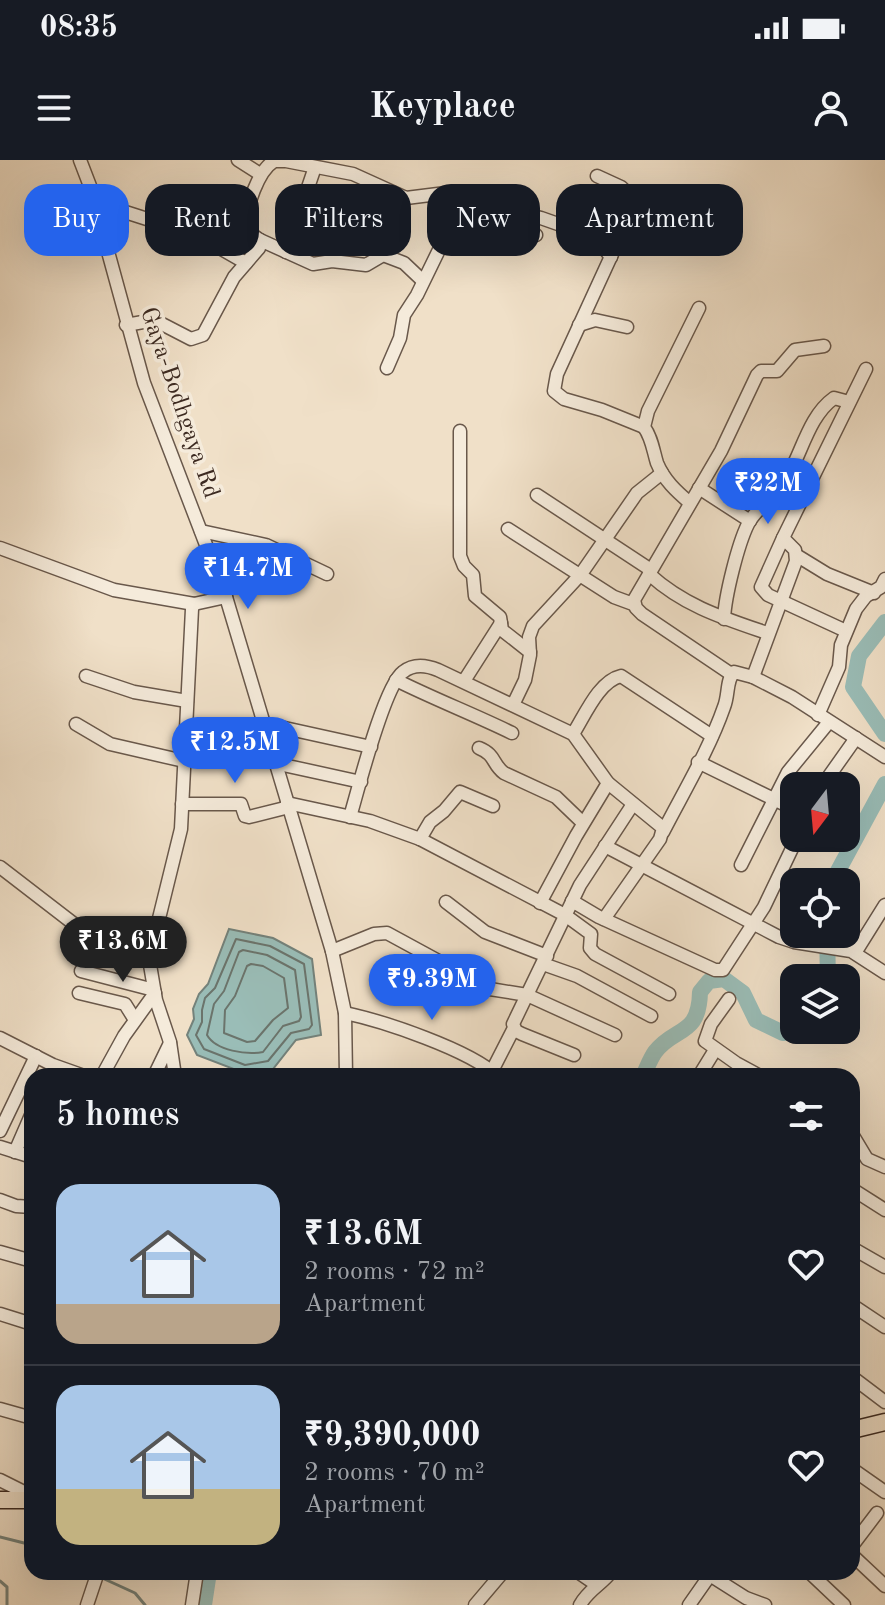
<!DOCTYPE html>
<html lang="en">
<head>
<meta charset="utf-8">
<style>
	:root { --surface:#171b24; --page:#20242c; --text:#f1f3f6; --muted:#9ea1a6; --line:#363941; --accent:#2563eb }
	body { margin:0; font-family:"Old Standard TT",serif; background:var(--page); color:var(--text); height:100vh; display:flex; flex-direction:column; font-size:30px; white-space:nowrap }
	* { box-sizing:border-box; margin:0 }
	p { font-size:26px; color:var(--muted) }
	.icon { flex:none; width:44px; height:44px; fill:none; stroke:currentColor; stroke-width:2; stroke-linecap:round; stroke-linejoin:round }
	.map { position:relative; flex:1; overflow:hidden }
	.side { position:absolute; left:24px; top:908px; width:836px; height:512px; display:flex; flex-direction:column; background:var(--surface); border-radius:24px; box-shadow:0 8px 32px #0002 }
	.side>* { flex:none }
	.guide { position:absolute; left:24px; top:24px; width:838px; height:72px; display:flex; gap:16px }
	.needle { width:52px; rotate:196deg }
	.fabs { position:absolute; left:780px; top:612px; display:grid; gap:16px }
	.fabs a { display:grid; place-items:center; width:80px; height:80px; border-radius:16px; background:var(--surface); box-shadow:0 8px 32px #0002; font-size:40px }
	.price { position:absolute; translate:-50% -68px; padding:0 18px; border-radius:28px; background:var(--accent); color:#fff; font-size:26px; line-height:52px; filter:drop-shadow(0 2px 4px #0008) }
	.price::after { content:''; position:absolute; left:50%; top:48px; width:24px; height:18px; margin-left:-12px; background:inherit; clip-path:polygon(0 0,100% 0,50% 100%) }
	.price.selected { background:#222; color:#fff }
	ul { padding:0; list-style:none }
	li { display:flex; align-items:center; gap:24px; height:200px; padding:0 32px }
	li+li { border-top:2px solid var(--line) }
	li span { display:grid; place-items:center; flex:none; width:224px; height:160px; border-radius:24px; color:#555 }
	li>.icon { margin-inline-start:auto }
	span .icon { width:96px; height:96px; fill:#fffc; stroke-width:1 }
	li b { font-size:34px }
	h2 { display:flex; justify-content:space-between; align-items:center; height:96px; padding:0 32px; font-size:34px }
	.chip { padding:0 28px; border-radius:24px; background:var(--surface); box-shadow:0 8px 32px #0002; font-size:28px; line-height:72px }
	.chip.selected { background:var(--accent); color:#fff }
	.status { display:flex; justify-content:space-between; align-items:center; height:56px; padding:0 40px; background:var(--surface); direction:ltr }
	.status svg { height:22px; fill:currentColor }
	header { display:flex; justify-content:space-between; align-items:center; height:104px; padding:0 32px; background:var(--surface); font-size:36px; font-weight:600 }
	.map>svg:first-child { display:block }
</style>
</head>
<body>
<div class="status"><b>08:35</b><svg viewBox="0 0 49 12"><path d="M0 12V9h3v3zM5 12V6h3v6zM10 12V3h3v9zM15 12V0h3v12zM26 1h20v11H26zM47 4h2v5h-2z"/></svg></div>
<header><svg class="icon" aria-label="menu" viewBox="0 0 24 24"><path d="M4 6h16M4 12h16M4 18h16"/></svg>Keyplace<svg class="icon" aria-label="person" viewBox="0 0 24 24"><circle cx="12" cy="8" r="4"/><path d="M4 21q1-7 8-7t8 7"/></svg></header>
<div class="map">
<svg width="885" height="1445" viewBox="0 0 885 1445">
	<rect width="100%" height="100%" fill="#f0e0c8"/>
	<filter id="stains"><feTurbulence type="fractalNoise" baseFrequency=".0025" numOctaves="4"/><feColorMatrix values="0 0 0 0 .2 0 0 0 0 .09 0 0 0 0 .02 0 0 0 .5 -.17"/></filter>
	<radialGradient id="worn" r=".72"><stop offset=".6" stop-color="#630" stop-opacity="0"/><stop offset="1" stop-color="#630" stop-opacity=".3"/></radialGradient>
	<!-- water -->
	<polygon fill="#9abdb7" stroke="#74827b" stroke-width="2" points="229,769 273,778 312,799 321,875 296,880 273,909 244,913 197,895 187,875 194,859 193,849 199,834 208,824"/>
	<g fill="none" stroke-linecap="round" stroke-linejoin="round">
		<!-- shore -->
		<g stroke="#6b746c" stroke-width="2">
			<polygon points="236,779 270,786 304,804 312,865 309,869 291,873 268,901 245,905 204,889 196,875 202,862 202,850 205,838 215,828"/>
			<path d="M243 790 267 795 295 810 301 857 299 861 283 866 263 892C247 895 216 891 207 875L214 844 224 831 239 792Z"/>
			<polygon points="251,804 263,806 284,818 288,848 273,860 255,881 247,882 224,873 225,850 235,836 247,806"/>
		</g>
		<!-- stream -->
		<g stroke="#74827b" stroke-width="3">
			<polyline points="0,1377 32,1385"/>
			<polyline points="67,1412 74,1412"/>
			<polyline points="100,1417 135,1433 145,1445"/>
			<polyline points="0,1421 7,1427 7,1445"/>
		</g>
		<!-- river -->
		<g stroke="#9abdb7" stroke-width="16">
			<polyline points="885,462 859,496 853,527 885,574"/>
			<polyline points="832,722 885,624"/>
			<polyline points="827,774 828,818"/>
			<path d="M643 916C647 908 650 899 655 892 675 866 699 877 700 832L709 821 724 819 743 833 756 860 783 873 811 870"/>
			<polyline points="204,1445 209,1412"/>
		</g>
		<!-- minor casing -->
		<g stroke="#69584b" stroke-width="15">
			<g id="minor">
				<polyline points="80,0 90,26 144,223 226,437 332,791 345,853 346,916"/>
				<polyline points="238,0 260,14"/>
				<polyline points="597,16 621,27 635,40 635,44 557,214 554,231 564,239 602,250 644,267"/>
				<polyline points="94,42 197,75 246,103"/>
				<polyline points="260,80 313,104 332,101 366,105 383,95 404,103 423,121"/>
				<polyline points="286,92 315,7"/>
				<path d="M126 165 143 162 162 164 191 179 203 175 234 117 259 88 260 80C254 76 249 73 248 66 244 48 259 10 274 1H286L353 14 406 38 454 32 489 59 536 75"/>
				<polyline points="579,165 595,160 627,167"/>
				<polyline points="387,208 400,178 404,155 417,135 455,57 461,51 506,49 541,58 595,77 611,97"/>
				<polyline points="460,271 460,396 464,406 473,415 475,436 500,457 502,470 530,492"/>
				<polyline points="699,328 750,361"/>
				<polyline points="537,335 651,410"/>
				<path d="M690 343C676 331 664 320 657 303 653 290 652 278 644 267L648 251 699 148"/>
				<polyline points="508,369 614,437 633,444"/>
				<polyline points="201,371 266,385 327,414"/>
				<polyline points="0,388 114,430 194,444"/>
				<polyline points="796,395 827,414 874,433"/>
				<path d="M649 414C684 446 723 458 767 473"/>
				<path d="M724 459C725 436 738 384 748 364 755 350 771 339 781 327 801 300 806 258 834 238L849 242"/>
				<polyline points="846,471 768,435 761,427 783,378 866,209"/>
				<polyline points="731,514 642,454 636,448 634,440 721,291 757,215 761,211 777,211 795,190 824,186"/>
				<polyline points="86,516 134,532 187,541"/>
				<polyline points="753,517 796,401 795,390 783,378"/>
				<path d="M396 520C434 539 473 554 512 573"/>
				<polyline points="464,521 501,463"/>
				<polyline points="513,545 525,520 530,495 529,477 533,466 581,414 637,333 662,313"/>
				<polyline points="818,555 839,507 841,485 856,449 866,436 881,427 885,419"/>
				<polyline points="262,563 371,587"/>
				<polyline points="76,564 110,584 184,601"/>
				<path d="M573 574C585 555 599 521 621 516L712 576"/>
				<path d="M479 588C496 595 492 604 504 613L556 637 583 663"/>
				<polyline points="698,602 794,649"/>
				<polyline points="274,603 361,622"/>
				<polyline points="822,626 856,578"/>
				<polyline points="287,643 370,661 420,679 565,755 591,774 590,788 595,794 669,834"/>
				<polyline points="182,644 241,644 245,656 249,657 289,647"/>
				<path d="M350 657C358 630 384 526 403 512 413 504 426 505 438 510L573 574 608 623 663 668 660 679 604 759"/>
				<path d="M663 672C684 631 709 590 724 547 729 535 726 520 734 512L753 517 792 537 885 597"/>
				<polyline points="420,679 430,662 444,651 460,632 493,646"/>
				<polyline points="605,686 779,777 794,782 851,791 885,813"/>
				<polyline points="741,705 788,612 829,562"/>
				<polyline points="0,707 74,764 149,799 156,840 170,882 175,916"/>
				<polyline points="572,741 599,757 715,810 723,810 764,747 797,678"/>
				<polyline points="446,742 485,772 547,796"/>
				<polyline points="540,743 576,676 608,623"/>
				<polyline points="332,791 374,774 387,773 490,829 527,835 615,875"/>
				<polyline points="855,793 885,745"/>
				<polyline points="149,799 181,669 192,449 194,444 226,437"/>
				<polyline points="543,804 577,816 651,856"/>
				<polyline points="81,811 154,830"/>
				<polyline points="79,833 125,844 135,860"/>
				<polyline points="729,839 711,864 705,881 736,903 760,916"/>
				<path d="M345 853C383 861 470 890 497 916"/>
				<polyline points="0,878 53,905 84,916"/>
				<polyline points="574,895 522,874 516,871 513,864 580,725 633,644"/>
				<polyline points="492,911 514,868"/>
				<polyline points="102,916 124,876 155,833"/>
				<polyline points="154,916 170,883"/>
				<polyline points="699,916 715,890"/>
				<polyline points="0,971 36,896"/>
				<polyline points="852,974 867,999 885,1007"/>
				<polyline points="0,987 32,997"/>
				<polyline points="15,992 32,953"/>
				<polyline points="852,1029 885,1050"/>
				<polyline points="0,1040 16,1046 32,1047"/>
				<polyline points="852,1088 885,1107"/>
				<polyline points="0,1092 32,1101"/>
				<polyline points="855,1147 885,1167"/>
				<polyline points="0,1154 32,1164"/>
				<polyline points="852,1217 885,1242"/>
				<polyline points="0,1249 32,1258"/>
				<polyline points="852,1309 885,1332"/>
				<polyline points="0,1320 32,1336"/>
				<polyline points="852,1386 877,1353"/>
				<polyline points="852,1395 885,1426"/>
				<polyline points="578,1412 597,1425"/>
				<polyline points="705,1412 746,1438 765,1445"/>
				<polyline points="809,1412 844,1445"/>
				<polyline points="87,1445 98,1412"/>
				<polyline points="192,1445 197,1412"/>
				<polyline points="475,1445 503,1412"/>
				<path d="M580 1445C588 1430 601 1425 611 1412"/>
				<polyline points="689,1445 710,1415"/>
			</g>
		</g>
		<!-- major casing -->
		<g stroke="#3c2a21" stroke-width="19">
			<g id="major">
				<polyline points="852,1270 885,1262"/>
				<polyline points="0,1340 32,1340"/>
			</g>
		</g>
		<!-- minor -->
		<use href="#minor" stroke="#f5ebdb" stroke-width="12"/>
		<!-- major -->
		<use href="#major" stroke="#f0e0c8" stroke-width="16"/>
	</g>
	<g text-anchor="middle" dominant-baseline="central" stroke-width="7" stroke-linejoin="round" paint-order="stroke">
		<!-- street labels -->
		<g font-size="24" fill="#3c2a21" stroke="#f5ebdb">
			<text transform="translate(179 243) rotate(71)">Gaya-Bodhgaya Rd</text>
		</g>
	</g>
	<rect width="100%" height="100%" filter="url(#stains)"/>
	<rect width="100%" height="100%" fill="url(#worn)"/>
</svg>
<div class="fabs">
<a><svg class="needle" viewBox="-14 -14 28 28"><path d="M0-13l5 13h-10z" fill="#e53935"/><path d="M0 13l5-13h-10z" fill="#9ea1a6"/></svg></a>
<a><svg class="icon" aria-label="locate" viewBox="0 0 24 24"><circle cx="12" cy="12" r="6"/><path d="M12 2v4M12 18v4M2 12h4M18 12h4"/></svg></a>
<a><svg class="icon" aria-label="layers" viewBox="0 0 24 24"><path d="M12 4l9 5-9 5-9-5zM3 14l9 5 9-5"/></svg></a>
</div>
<b class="price" style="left:768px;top:366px">₹22M</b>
<b class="price" style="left:248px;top:451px">₹14.7M</b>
<b class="price" style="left:235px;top:625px">₹12.5M</b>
<b class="price selected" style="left:123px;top:824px">₹13.6M</b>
<b class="price" style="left:432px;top:862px">₹9.39M</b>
<div class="guide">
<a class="chip selected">Buy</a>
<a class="chip">Rent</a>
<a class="chip">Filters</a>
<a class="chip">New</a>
<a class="chip">Apartment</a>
</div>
<section class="side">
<h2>5 homes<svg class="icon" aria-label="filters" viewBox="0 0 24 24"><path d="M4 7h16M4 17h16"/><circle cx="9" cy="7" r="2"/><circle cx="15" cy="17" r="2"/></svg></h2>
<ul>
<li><span style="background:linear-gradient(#a9c7e8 75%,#b9a48a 0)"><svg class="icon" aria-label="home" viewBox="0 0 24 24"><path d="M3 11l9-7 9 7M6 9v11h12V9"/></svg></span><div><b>₹13.6M</b><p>2 rooms · 72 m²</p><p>Apartment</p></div><svg class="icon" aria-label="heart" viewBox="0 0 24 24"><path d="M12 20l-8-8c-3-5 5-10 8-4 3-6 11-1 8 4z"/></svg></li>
<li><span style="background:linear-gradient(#a9c7e8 65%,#c2b280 0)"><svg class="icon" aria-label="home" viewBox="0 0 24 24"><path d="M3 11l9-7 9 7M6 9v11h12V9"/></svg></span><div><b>₹9,390,000</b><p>2 rooms · 70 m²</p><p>Apartment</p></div><svg class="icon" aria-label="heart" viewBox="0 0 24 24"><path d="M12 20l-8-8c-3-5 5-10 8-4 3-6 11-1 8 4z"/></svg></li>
</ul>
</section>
</div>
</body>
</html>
